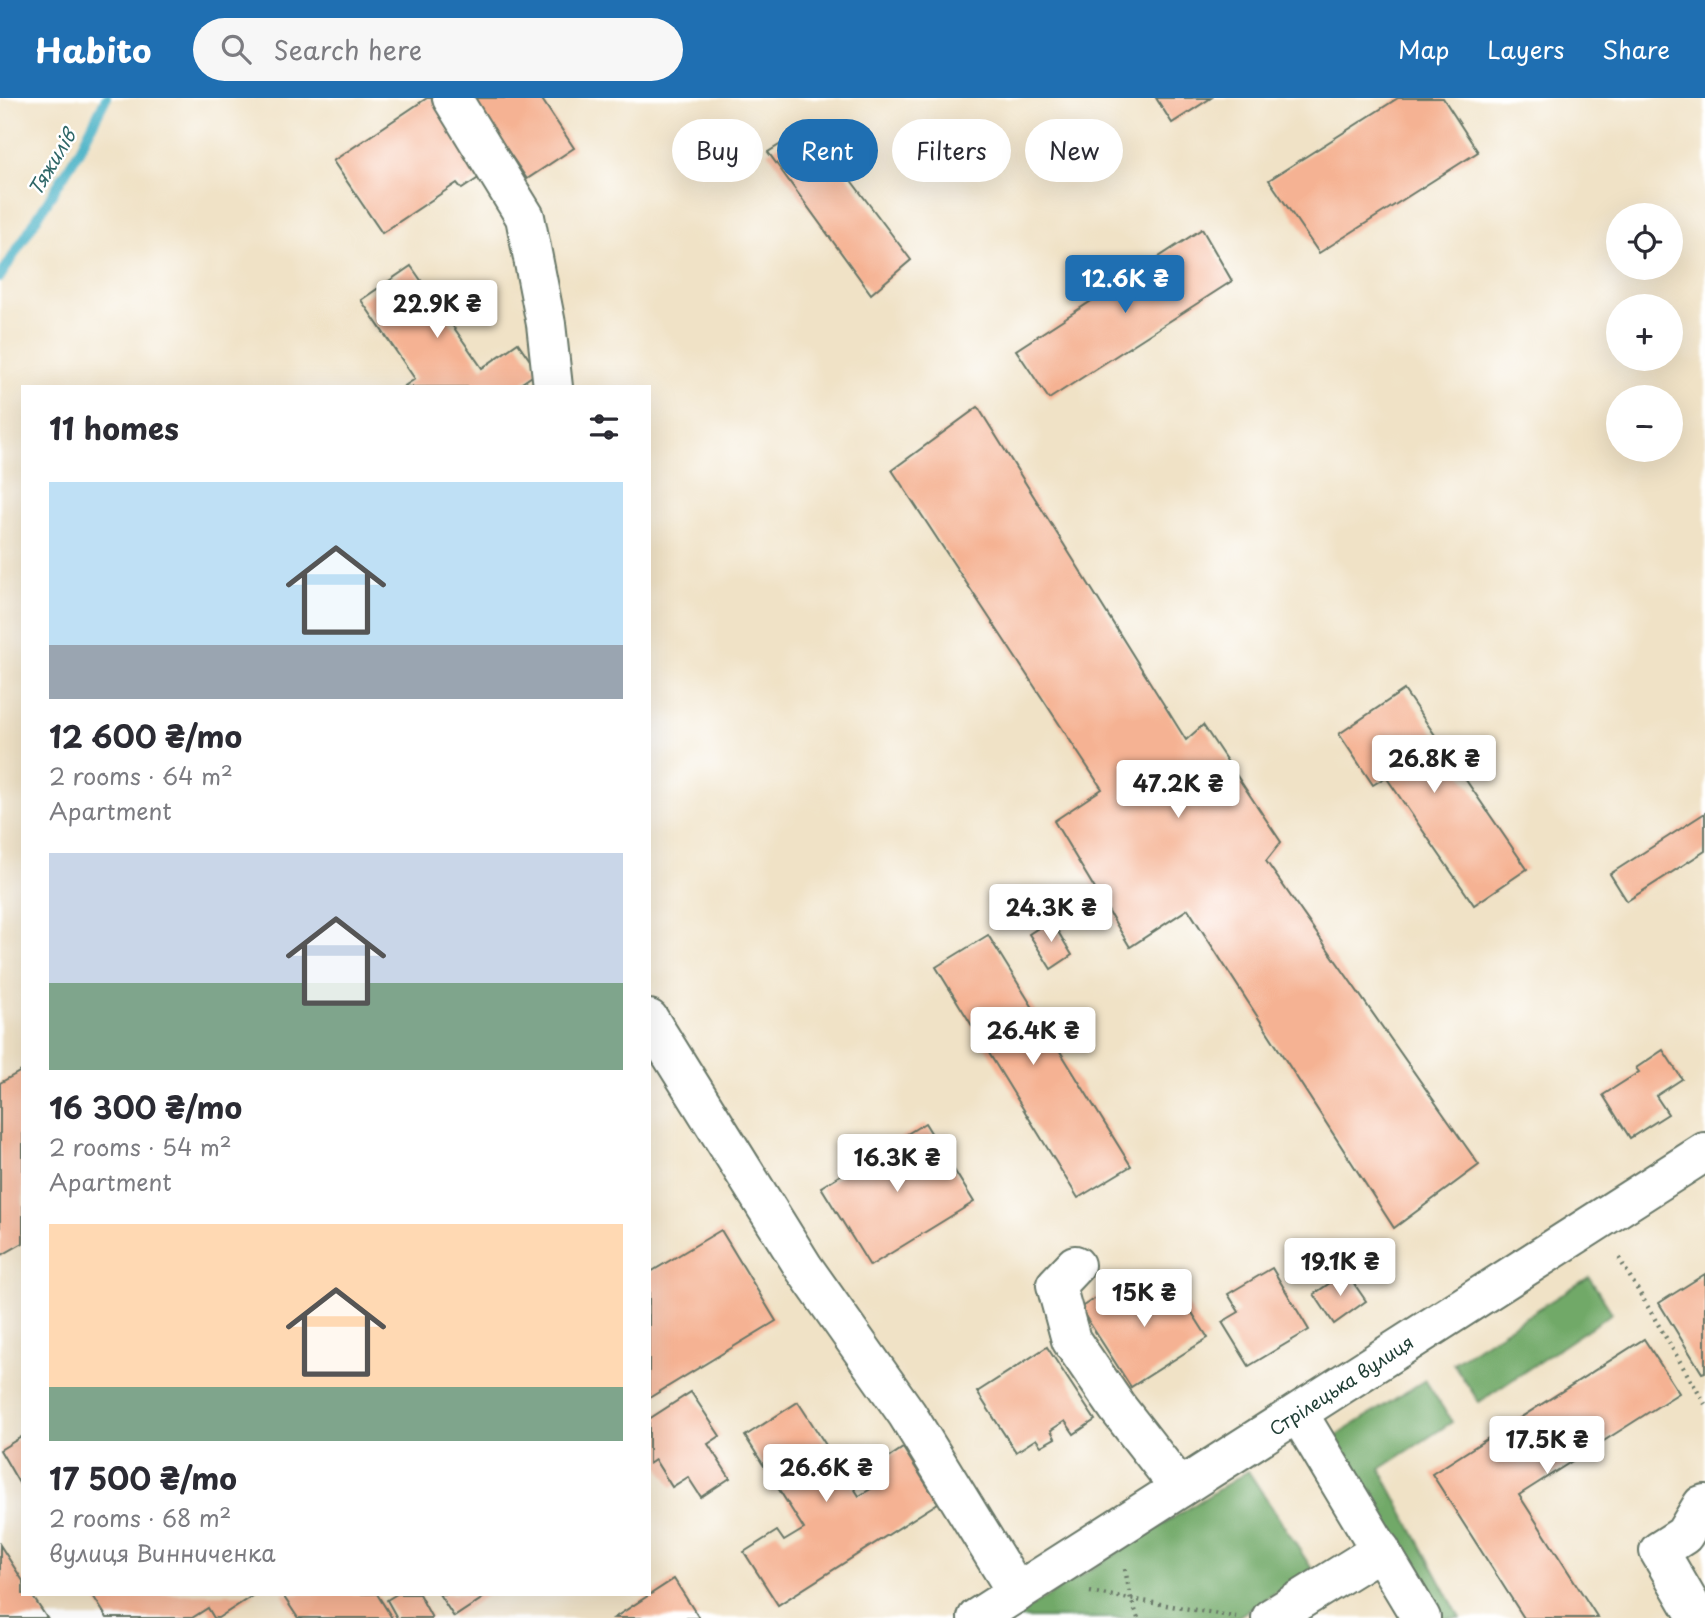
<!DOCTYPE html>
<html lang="en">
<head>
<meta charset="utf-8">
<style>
	:root { --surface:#fff; --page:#f7f7f7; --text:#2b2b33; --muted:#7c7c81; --accent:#1f6fb2 }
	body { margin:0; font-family:"Playpen Sans",sans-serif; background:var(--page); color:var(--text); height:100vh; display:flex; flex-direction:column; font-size:26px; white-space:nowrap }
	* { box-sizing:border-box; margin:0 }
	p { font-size:23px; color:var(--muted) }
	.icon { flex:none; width:38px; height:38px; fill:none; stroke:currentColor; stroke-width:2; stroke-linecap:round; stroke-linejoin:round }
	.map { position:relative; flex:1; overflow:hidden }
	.details { position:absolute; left:21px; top:287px; width:630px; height:1211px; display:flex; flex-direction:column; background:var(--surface); border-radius:0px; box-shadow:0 7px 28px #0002 }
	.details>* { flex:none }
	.top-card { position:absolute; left:672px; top:21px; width:665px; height:63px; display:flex; gap:14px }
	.fabs { position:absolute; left:1606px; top:105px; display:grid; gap:14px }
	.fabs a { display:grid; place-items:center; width:77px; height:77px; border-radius:50%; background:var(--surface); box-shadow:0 7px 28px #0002; font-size:35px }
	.price { position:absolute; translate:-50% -60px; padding:0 16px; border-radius:7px; background:#fff; color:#222; font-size:23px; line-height:46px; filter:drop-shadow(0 2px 4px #0008) }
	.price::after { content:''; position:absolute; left:50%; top:42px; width:21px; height:16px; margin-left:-10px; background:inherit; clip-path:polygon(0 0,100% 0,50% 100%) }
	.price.current { background:var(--accent); color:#fff }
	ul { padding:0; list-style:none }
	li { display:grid; align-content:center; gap:14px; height:371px; padding:0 28px }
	li span { display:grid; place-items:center; height:217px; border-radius:0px; color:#555 }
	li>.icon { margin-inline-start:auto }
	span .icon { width:126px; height:126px; fill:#fffc; stroke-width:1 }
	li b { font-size:30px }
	h2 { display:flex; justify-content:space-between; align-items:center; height:84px; padding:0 28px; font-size:30px }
	.tag { padding:0 24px; border-radius:32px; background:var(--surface); box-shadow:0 7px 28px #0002; font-size:24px; line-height:63px }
	.tag.current { background:var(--accent); color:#fff }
	header { display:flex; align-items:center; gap:42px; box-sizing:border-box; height:98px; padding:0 35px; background:var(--accent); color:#fff }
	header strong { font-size:33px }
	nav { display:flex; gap:38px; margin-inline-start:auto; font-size:24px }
	.search { width:490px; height:63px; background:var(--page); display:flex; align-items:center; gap:18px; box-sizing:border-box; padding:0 24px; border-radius:38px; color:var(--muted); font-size:26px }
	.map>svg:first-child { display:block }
</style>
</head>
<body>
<header>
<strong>Habito</strong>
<div class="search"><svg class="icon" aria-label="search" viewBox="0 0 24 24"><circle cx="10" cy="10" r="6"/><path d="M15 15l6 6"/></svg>Search here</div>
<nav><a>Map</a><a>Layers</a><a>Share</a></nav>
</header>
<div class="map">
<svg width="1705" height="1520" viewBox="0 0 1705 1520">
	<rect width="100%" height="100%" fill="#fff"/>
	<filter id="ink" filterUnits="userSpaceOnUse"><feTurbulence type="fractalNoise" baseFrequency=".0143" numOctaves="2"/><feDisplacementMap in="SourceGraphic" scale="14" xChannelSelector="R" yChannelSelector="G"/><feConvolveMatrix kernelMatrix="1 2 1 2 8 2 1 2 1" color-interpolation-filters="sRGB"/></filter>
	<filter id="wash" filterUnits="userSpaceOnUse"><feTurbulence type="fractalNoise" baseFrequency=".00686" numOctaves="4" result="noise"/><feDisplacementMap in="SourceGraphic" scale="28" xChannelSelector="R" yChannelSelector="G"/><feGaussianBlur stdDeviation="1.57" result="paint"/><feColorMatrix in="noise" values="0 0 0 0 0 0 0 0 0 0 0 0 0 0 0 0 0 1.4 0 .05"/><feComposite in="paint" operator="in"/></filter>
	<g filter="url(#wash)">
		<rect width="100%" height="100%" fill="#f0e2c6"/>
		<!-- forest -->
		<g fill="#71a967" stroke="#48734e" stroke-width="2">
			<polygon points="1589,1179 1612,1215 1479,1304 1453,1265"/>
			<polygon points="1425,1282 1452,1324 1380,1371 1460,1520 1421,1520 1318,1349"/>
			<polygon points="1248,1373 1312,1471 1236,1520 1013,1520"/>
		</g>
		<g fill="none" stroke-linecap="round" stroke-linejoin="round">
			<!-- stream -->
			<polyline stroke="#47b1c5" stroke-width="10" points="0,179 79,53 106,0"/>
		</g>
		<g id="blocks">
			<!-- building -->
			<g fill="#f5b293">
				<polygon points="427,0 431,0 483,77 462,91 457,85 382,135 333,63"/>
				<polygon points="472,0 541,0 574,50 527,81"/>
				<polygon points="1156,0 1211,0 1172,25"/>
				<polygon points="1398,0 1443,0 1478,54 1319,155 1269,82"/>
				<polygon points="810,28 911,162 871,196 768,54"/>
				<polygon points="1202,131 1232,183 1049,301 1016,252"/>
				<polygon points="411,168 482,270 518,245 538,274 516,289 403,289 415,281 361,202"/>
				<polygon points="978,309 1186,642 1203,627 1281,744 1266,763 1479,1067 1394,1130 1188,811 1130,849 1054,723 1102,691 892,372"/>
				<polygon points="1404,592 1527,771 1474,807 1386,679 1373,687 1339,636"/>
				<polygon points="1705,715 1705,753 1627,803 1610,776"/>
				<polygon points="1051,822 1072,857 1051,871 1029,836"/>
				<polygon points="988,837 1131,1068 1078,1100 936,869"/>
				<polygon points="1663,952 1682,981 1656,998 1668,1016 1630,1040 1603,997 1639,974 1636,970"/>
				<polygon points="23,972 23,1145 0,1158 0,985"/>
				<polygon points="925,1025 974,1104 870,1168 821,1089"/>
				<polygon points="721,1132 776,1223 649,1300 649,1175"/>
				<polygon points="1272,1170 1309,1232 1249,1268 1222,1224 1239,1214 1228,1196"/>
				<polygon points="1346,1174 1366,1203 1334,1226 1314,1196"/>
				<polygon points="1705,1176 1705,1274 1702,1275 1659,1205"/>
				<polygon points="1170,1180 1208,1240 1131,1289 1080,1210 1115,1187 1127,1208"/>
				<polygon points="1644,1241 1679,1295 1519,1397 1598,1520 1524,1520 1432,1376"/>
				<polygon points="1047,1249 1095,1322 1074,1336 1065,1323 1051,1332 1055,1340 1041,1348 1036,1341 1016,1354 977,1294"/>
				<polygon points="691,1294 720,1338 708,1346 730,1380 701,1399 688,1379 672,1389 655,1362 649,1366 649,1321"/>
				<polygon points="798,1304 859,1398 879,1386 870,1372 903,1350 938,1405 778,1507 744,1454 777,1433 784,1443 804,1431 745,1338"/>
				<polygon points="23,1338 23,1392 0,1352"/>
				<polygon points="0,1447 23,1483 23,1496 31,1496 47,1520 0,1520"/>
				<polygon points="674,1481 699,1520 614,1520"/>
				<polygon points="92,1496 255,1496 218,1520 214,1520 208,1510 192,1520 107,1520"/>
				<polygon points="282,1496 377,1496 392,1520 298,1520"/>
				<polygon points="397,1496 419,1496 432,1520 397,1520 387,1502"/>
				<polygon points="439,1496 489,1496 454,1519"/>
			</g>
		</g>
	</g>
	<g filter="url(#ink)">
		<use href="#blocks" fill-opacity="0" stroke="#687767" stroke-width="2"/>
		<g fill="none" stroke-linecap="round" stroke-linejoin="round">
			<!-- minor casing -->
			<g stroke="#687767" stroke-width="42">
				<g id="minor">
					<polyline points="452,0 525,119 546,226 553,289"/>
					<polyline points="649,921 804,1170 907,1316 1017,1495"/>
					<polyline points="1075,1167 1056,1187 1071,1242 1117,1309 1180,1390"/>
					<polyline points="1298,1315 1421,1520"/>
					<polyline points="977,1520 1705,1054"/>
					<polyline points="1271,1520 1381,1452"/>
					<polyline points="1698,1520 1659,1453 1684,1437 1702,1407 1705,1406"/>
				</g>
			</g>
			<!-- path -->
			<g stroke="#687767" stroke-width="4.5" stroke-dasharray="2 5" stroke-linecap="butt">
				<polyline points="1619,1160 1705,1306"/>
				<polyline points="1125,1471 1131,1501 1138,1520"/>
				<polyline points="1090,1494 1236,1519"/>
			</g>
			<!-- minor -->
			<use href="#minor" stroke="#fff" stroke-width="38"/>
		</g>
	</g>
	<g text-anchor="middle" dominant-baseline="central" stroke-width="5" stroke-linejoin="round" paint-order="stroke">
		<!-- street labels -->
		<g font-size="18" fill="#1f3d34" stroke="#fff">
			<text transform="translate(1341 1287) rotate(-33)">Стрілецька вулиця</text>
		</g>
		<!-- water labels -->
		<g font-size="19" font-style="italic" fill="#2d6667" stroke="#fff">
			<text transform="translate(51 64) rotate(-59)">Тяжилів</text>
		</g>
	</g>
</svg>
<div class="fabs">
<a><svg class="icon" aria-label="locate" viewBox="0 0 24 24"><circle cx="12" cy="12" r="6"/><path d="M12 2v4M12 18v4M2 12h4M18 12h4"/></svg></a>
<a>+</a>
<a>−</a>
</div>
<b class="price current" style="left:1125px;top:217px">12.6K ₴</b>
<b class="price" style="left:437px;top:242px">22.9K ₴</b>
<b class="price" style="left:1434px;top:697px">26.8K ₴</b>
<b class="price" style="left:1178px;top:722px">47.2K ₴</b>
<b class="price" style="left:1051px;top:846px">24.3K ₴</b>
<b class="price" style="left:1033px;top:969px">26.4K ₴</b>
<b class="price" style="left:897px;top:1096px">16.3K ₴</b>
<b class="price" style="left:1340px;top:1200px">19.1K ₴</b>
<b class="price" style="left:1144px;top:1231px">15K ₴</b>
<b class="price" style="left:1547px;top:1378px">17.5K ₴</b>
<b class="price" style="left:826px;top:1406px">26.6K ₴</b>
<div class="top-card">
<a class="tag">Buy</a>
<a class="tag current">Rent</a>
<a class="tag">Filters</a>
<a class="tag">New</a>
</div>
<section class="details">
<h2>11 homes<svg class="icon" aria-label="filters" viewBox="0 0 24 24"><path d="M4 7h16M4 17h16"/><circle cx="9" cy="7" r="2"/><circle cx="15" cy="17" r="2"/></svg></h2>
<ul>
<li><span style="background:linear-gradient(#bfe0f5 75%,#9aa5b1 0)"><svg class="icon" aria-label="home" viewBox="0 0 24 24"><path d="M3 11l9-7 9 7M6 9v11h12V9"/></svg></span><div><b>12 600 ₴/mo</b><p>2 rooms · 64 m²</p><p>Apartment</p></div></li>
<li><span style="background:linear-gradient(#c9d6e8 60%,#7fa58c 0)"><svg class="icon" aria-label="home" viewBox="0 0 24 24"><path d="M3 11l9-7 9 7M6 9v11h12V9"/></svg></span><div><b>16 300 ₴/mo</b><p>2 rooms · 54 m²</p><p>Apartment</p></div></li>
<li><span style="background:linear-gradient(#ffd9b3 75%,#7fa58c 0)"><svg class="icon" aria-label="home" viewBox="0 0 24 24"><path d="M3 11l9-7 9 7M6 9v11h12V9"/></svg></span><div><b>17 500 ₴/mo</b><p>2 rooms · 68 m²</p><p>вулиця Винниченка</p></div></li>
</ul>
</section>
</div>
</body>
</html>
